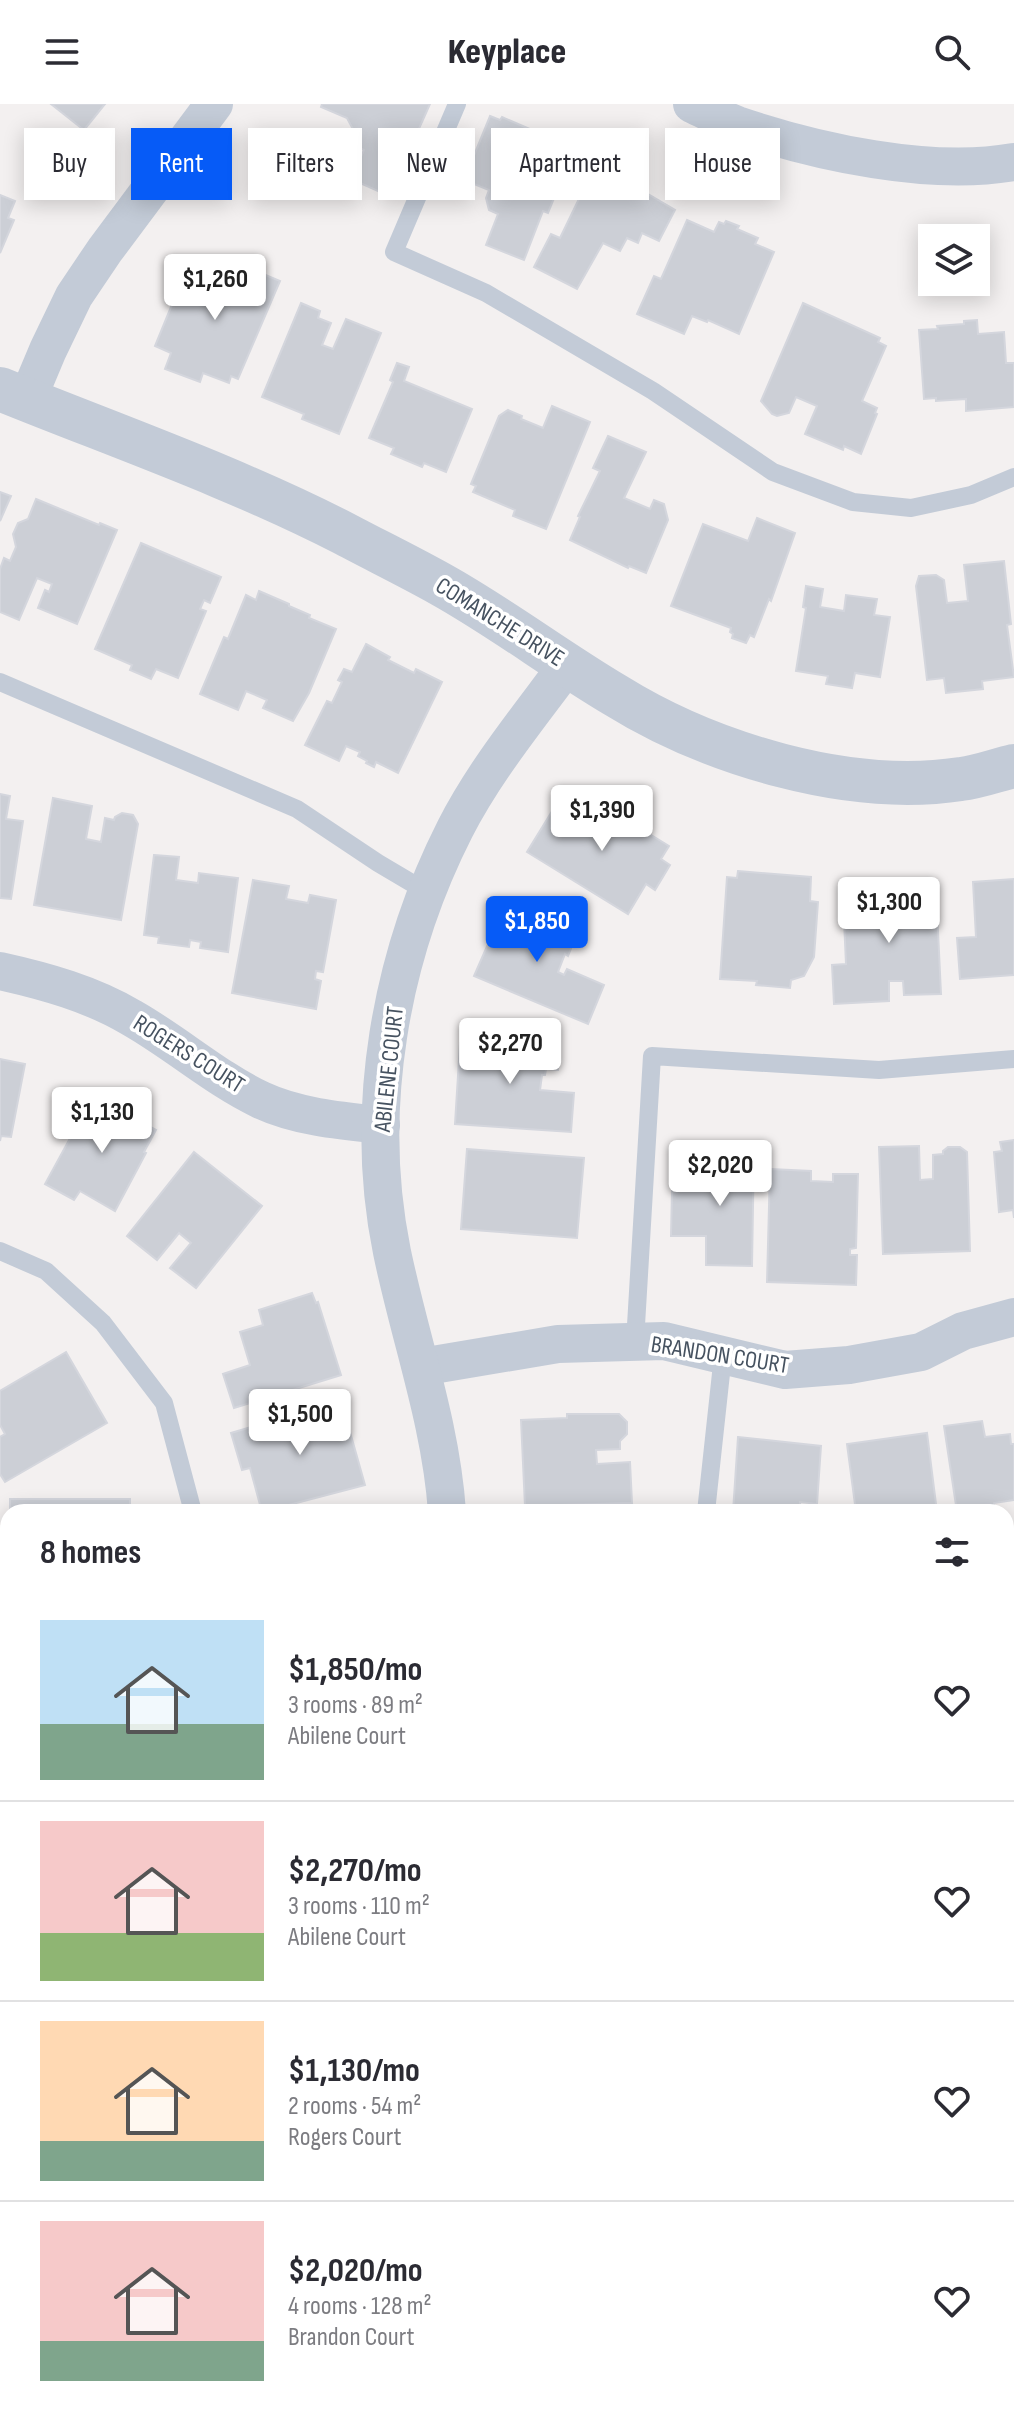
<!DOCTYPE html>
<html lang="en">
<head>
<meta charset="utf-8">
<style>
	:root { --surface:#fff; --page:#f2f2f3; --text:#2b2b33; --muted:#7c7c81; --line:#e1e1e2; --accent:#065bf7 }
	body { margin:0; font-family:"Sofia Sans Condensed",sans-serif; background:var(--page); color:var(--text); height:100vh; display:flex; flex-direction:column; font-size:30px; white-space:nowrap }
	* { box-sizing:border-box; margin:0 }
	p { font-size:26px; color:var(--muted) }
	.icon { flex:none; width:44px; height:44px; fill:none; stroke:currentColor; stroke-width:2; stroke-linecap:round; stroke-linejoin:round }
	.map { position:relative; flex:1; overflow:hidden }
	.panel { position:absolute; left:0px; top:1400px; width:1014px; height:912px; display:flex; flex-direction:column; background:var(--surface); border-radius:24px 24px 0 0; box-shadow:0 4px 20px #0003 }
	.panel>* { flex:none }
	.guide { position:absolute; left:24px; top:24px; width:966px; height:72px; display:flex; gap:16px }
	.buttons { position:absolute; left:918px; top:120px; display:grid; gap:16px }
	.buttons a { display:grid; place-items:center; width:72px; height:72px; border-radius:0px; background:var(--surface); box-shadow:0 4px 20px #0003; font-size:40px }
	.price { position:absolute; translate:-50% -68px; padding:0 18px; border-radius:8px; background:#fff; color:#222; font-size:26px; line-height:52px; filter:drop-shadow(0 2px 4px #0008) }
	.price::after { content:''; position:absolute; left:50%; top:48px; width:24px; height:18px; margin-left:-12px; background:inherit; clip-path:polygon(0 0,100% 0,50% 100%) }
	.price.on { background:var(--accent); color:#fff }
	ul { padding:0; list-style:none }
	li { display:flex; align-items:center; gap:24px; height:200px; padding:0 40px }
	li+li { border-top:2px solid var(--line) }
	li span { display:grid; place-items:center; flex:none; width:224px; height:160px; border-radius:0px; color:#555 }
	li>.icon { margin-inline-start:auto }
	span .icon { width:96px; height:96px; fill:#fffc; stroke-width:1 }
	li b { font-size:34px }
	h2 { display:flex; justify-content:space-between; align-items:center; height:96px; padding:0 40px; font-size:34px }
	.tag { padding:0 28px; border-radius:0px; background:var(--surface); box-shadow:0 4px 20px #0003; font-size:28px; line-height:72px }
	.tag.on { background:var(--accent); color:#fff }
	header { display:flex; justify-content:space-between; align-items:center; height:104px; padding:0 40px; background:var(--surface); font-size:36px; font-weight:800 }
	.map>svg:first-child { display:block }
</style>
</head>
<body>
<header><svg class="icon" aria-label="menu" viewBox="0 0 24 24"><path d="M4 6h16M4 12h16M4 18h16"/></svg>Keyplace<svg class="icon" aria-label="search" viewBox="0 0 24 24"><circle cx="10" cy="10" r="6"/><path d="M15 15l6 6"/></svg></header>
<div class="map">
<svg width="1014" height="2312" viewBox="0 0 1014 2312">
	<rect width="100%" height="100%" fill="#f3f0f0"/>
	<!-- building -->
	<g fill="#cccfd6" stroke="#d4d6dd" stroke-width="2">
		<polygon points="51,0 105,0 84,26"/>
		<polygon points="322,0 430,0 389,92 351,75 364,46 351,40 355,29 347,14 321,3"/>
		<polygon points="490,12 500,16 502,13 532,26 532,28 555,37 553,42 572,50 548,109 543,107 524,156 486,141 498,110 489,106 486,94 489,86 464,76"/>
		<polygon points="590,72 608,81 612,74 629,83 631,80 675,106 659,137 642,129 638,139 627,134 620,147 603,139 577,185 534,163 551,130 560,134"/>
		<polygon points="0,91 15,97 8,114 14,116 0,149"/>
		<polygon points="687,116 714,128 719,118 724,120 726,117 739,122 737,125 758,134 755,140 774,148 739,230 708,216 707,218 692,212 684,230 637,210 654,172 661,175"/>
		<polygon points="197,151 215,159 219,166 211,185 231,192 244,162 280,177 238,275 231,272 229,279 203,269 200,278 165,265 171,249 155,242 191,154"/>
		<polygon points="301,199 320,207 318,214 331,219 322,241 333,245 346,215 381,229 339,330 302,315 304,310 262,293"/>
		<polygon points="803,199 880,234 878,238 886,242 862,297 877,304 875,309 877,310 861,350 844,342 843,346 805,330 817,302 796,293 789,309 777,312 772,310 761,297"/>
		<polygon points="977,216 978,230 1004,228 1006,259 1014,259 1014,303 966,307 966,295 936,297 936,294 924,295 919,226 938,225 937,222 964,220 964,217"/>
		<polygon points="397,259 409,263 404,277 472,305 446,368 424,359 422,363 391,350 394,344 369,334 393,278 390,276"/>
		<polygon points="552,302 590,318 546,425 513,412 515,406 473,388 476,382 471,380 499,312 508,306 522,312 521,315 543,324"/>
		<polygon points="608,332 646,348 624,394 650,405 654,396 664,400 668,416 646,469 629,462 628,464 570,436 580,413 578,412 600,367 593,364"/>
		<polygon points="0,388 11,392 0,417"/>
		<polygon points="36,395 99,421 100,419 117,426 77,520 38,504 45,486 49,488 52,480 37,474 19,516 0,508 0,465 4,454 10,457 16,443 13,430 18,419 28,415"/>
		<polygon points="757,414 795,429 771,497 769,495 754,533 750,531 746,539 732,534 733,530 730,528 731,524 671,502 703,420 748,437"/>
		<polygon points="141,439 221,473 210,499 204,496 200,505 206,507 178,574 156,565 151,575 130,566 132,561 95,545"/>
		<polygon points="1004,457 1011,520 1007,521 1014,573 982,577 983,585 946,589 944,574 927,576 916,482 919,472 936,471 944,476 947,499 968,497 964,461"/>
		<polygon points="806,482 823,485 820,503 844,507 846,491 877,495 874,511 890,513 880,573 855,569 852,584 826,580 828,572 796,567 806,504 803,503"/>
		<polygon points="259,487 289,500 289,502 310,511 309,514 336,525 309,589 293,617 263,604 267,596 246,587 238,606 200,590 224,533 228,535 246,491 256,496"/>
		<polygon points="366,540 390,553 388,556 414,569 416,565 442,578 398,669 376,658 374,663 366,659 367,657 358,652 360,648 346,642 339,657 305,641 327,597 332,599 342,578 338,576 344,565 352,568"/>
		<polygon points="0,690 10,692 6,715 23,717 11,795 0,794"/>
		<polygon points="53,694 92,702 86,735 101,738 105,714 114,716 115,713 122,709 133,711 138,720 121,816 34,801"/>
		<polygon points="591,694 669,742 661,755 670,761 655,786 646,780 628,810 527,748 557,699 579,712"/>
		<polygon points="154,751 179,753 176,776 198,779 199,769 238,774 228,848 200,844 201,838 190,836 189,843 158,839 159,833 144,831"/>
		<polygon points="738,767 811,773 810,797 818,798 814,853 804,872 791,876 790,884 756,881 757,877 720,875 727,773 737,774"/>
		<polygon points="1014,775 1014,871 960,875 957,834 976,833 973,778"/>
		<polygon points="253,776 289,782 286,795 308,799 310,791 336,796 323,868 316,867 315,875 321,877 316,905 232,889"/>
		<polygon points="893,778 893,780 917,780 917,786 936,785 941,890 904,891 903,877 889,877 889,897 834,900 832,861 846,860 843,794 872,793 872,783 880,783 880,779"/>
		<polygon points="502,798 573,828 570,835 574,837 568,852 565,850 558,868 564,871 567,865 604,881 588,920 474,872 491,833 499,837 502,830 491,825"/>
		<polygon points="472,932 560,938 558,966 546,965 545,971 542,971 540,986 574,989 571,1028 455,1020 460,939 472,940"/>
		<polygon points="0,955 25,960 11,1033 1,1032 0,1037"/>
		<polygon points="93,992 156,1026 144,1048 146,1049 115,1107 80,1087 74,1096 45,1080"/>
		<polygon points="1014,1036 1014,1114 1013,1106 999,1108 994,1048 1002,1047 1000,1038"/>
		<polygon points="713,1042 754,1043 752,1162 706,1161 706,1132 671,1132 672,1087 688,1087 688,1074 713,1074"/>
		<polygon points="919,1042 920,1076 933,1075 933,1051 943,1050 943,1047 948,1043 960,1043 967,1048 970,1147 883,1150 879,1043"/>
		<polygon points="467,1045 584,1054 577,1134 461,1125"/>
		<polygon points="194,1048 262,1102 196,1184 170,1164 191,1139 179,1129 157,1156 127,1132"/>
		<polygon points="770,1065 811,1067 811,1077 833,1078 833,1070 858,1070 856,1144 850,1145 850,1151 857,1151 856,1181 767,1178"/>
		<polygon points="312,1189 316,1199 318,1198 341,1271 234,1304 223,1270 250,1261 240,1228 263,1221 259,1206"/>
		<polygon points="66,1248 107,1319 5,1378 0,1370 0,1333 5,1330 0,1321 0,1287"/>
		<polygon points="341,1296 365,1381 262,1408 250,1364 242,1366 231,1329"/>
		<polygon points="567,1310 619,1310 627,1318 627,1330 620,1337 620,1345 596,1346 597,1360 630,1358 632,1399 525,1402 521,1316 567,1314"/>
		<polygon points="982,1317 985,1333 1010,1330 1011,1340 1014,1340 1014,1396 994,1399 995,1408 957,1408 944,1322"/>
		<polygon points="927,1329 937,1408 856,1408 847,1340"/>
		<polygon points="738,1333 821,1342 817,1400 800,1398 800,1408 733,1408"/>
		<rect x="10" y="1395" width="120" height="13"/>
		<polygon points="0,1521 8,1531 8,1612 0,1618"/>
		<polygon points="1014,1636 1014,1743 1006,1744 1006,1642 1009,1642 1008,1637"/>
		<polygon points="0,1842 8,1845 8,1921 0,1939"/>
		<polygon points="0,2157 8,2161 8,2243 0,2262"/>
		<polygon points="123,2304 221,2304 217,2312 178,2312 169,2309 167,2312 120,2312"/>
		<polygon points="249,2304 330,2304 339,2309 337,2312 246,2312"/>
		<polygon points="559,2304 623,2304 622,2312 558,2312"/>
	</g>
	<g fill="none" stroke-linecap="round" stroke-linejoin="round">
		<!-- service -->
		<g stroke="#c3cbd7" stroke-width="18">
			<polyline points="457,0 394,148 486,189 653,287 773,368 853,398 911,404 971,391 1014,373"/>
			<polyline points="0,578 297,705 378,759 427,788"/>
			<polyline points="0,1147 46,1167 103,1219 164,1299 193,1408"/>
			<polyline points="635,1238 652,952 879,966 1014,955"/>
			<polyline points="706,1408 723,1251"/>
			<polyline points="1006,1505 1014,1498"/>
			<polyline points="1006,2108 1014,2106"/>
			<polyline points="902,2304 905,2312"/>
		</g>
		<!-- minor -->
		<g stroke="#c3cbd7" stroke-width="38">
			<path d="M692 0C707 7 722 15 737 21 817 48 930 73 1014 58"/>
			<polyline points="27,296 48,246 74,192 105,146 214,0"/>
			<path d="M0 867C45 877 92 890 132 914 176 939 215 974 261 996 297 1013 342 1017 381 1021"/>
			<polyline points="421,1263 558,1240 664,1237 785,1266 849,1261 921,1248 963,1227 1014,1213"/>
			<path d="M447 1408C441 1319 410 1235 392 1148 363 1006 390 853 455 725 485 666 529 613 568 560"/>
			<polyline points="1006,1821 1014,1821"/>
			<polyline points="0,2053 8,2056"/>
			<polyline points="428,2312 431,2304"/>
		</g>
		<!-- tertiary -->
		<path stroke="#c3cbd7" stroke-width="44" d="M0 285C116 332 234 373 345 430 377 447 410 463 442 481 501 514 556 556 615 591 710 650 849 692 961 675 979 673 997 666 1014 662"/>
	</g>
	<g text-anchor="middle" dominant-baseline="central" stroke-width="7" stroke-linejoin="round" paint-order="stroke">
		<!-- street labels -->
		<g font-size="24" fill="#465260" stroke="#fff">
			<text transform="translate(500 518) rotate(32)">COMANCHE DRIVE</text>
			<text transform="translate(189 950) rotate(32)">ROGERS COURT</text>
			<text transform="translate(389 965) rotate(-84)">ABILENE COURT</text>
			<text transform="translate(720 1251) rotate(9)">BRANDON COURT</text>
		</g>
	</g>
</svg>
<div class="buttons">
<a><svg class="icon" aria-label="layers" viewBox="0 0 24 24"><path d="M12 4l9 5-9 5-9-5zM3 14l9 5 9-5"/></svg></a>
</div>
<b class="price" style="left:215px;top:218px">$1,260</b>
<b class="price" style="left:602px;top:749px">$1,390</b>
<b class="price" style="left:889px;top:841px">$1,300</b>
<b class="price on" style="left:537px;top:860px">$1,850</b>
<b class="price" style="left:510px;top:982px">$2,270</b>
<b class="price" style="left:102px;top:1051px">$1,130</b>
<b class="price" style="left:720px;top:1104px">$2,020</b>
<b class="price" style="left:300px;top:1353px">$1,500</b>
<div class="guide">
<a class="tag">Buy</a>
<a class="tag on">Rent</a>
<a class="tag">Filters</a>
<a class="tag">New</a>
<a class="tag">Apartment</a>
<a class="tag">House</a>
</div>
<section class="panel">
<h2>8 homes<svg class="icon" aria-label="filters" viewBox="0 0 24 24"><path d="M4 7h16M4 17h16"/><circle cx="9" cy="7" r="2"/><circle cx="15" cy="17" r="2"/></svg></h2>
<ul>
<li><span style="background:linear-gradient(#bfe0f5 65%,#7fa58c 0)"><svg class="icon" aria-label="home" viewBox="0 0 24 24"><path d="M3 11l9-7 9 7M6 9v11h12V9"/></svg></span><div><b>$1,850/mo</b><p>3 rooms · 89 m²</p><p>Abilene Court</p></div><svg class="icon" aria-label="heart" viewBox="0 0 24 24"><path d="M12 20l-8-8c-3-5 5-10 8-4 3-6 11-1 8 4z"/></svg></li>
<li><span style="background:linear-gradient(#f6c9c9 70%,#8fb573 0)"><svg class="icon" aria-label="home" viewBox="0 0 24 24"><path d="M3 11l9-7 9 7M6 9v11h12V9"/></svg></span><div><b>$2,270/mo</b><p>3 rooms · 110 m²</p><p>Abilene Court</p></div><svg class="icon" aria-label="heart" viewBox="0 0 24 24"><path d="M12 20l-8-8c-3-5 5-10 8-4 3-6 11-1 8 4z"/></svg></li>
<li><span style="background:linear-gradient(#ffd9b3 75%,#7fa58c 0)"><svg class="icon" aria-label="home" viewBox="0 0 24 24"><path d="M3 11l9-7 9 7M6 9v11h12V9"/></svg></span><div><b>$1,130/mo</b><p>2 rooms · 54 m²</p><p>Rogers Court</p></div><svg class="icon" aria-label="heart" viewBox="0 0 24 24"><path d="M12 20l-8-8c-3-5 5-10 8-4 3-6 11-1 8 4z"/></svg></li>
<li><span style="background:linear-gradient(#f6c9c9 75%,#7fa58c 0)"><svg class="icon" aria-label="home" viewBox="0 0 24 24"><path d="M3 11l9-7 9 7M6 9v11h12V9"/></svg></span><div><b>$2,020/mo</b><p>4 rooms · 128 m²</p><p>Brandon Court</p></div><svg class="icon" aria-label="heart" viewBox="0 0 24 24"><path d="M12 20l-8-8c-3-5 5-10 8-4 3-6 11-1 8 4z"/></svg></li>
</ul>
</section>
</div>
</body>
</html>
